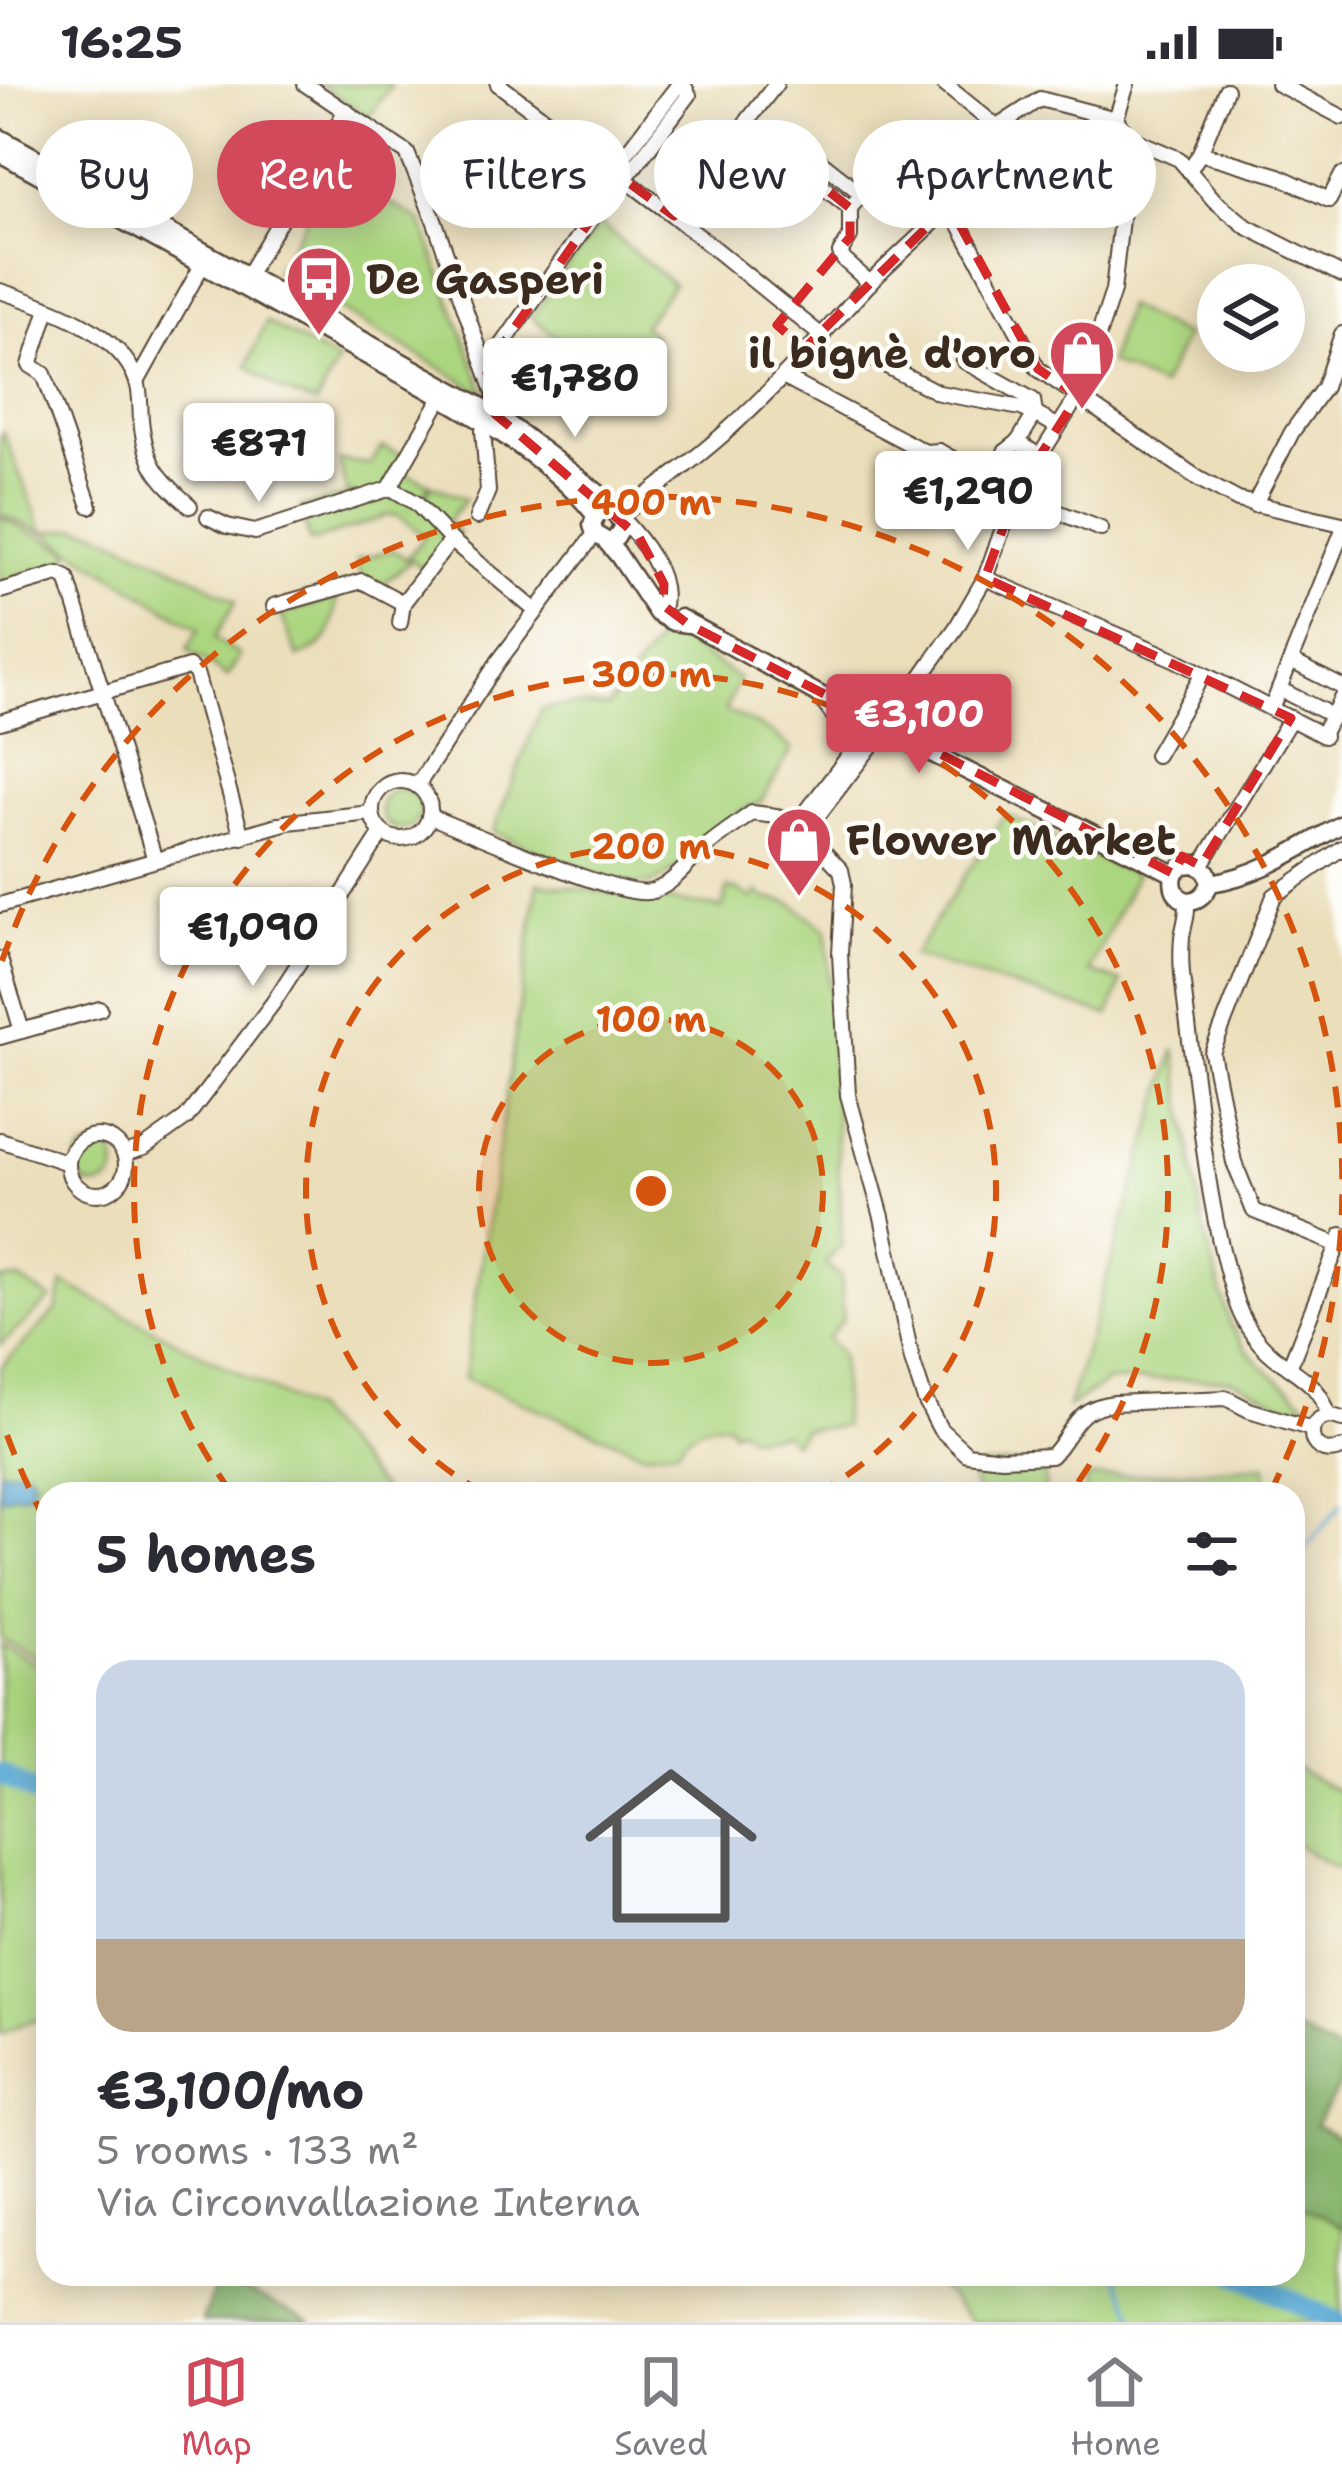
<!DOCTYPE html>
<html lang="en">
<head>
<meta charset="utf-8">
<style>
	:root { --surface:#fff; --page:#f2f2f3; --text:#2b2b33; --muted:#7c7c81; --line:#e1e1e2; --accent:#d1495b }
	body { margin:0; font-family:"Shantell Sans",sans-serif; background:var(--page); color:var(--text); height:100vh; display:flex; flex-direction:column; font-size:45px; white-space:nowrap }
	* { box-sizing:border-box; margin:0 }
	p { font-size:39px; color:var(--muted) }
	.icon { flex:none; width:66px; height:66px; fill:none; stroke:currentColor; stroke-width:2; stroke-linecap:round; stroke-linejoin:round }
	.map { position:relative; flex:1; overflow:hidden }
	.details { position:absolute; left:36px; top:1398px; width:1269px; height:804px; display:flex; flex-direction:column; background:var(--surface); border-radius:36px; box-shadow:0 6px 30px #0003 }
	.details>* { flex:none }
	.hud { position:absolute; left:36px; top:36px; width:1272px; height:108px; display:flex; gap:24px }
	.controls { position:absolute; left:1197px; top:180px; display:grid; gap:24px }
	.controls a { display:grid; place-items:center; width:108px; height:108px; border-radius:50%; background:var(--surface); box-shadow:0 6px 30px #0003; font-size:60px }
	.price { position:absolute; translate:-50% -102px; padding:0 27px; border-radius:12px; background:#fff; color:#222; font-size:39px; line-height:78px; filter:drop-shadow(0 3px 6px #0008) }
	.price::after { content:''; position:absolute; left:50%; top:72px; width:36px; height:27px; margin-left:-18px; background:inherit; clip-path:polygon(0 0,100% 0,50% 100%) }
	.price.selected { background:var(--accent); color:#fff }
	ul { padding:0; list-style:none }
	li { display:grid; align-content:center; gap:24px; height:636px; padding:0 60px }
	li span { display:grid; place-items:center; height:372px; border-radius:36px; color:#555 }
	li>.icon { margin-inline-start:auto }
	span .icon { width:216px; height:216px; fill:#fffc; stroke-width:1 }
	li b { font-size:51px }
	h2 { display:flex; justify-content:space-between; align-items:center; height:144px; padding:0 60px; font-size:51px }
	.tag { padding:0 42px; border-radius:54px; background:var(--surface); box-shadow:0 6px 30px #0003; font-size:42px; line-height:108px }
	.tag.selected { background:var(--accent); color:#fff }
	.status { display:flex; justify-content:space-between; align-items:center; height:84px; padding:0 60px; background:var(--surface); direction:ltr }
	.status svg { height:33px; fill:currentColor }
	.menu { display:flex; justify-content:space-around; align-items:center; height:168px; border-top:3px solid var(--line); background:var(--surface); font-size:33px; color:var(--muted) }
	.menu a { display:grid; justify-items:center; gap:6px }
	.menu .selected { color:var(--accent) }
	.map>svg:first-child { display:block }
</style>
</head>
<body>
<div class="status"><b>16:25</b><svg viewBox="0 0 49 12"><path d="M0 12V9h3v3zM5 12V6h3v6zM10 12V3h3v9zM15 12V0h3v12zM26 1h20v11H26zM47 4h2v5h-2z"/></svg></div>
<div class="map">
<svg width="1342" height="2238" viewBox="0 0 1342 2238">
	<rect width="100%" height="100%" fill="#fdfcf7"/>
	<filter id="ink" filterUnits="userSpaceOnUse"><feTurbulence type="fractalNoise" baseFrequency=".00833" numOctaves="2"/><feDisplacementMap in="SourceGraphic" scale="24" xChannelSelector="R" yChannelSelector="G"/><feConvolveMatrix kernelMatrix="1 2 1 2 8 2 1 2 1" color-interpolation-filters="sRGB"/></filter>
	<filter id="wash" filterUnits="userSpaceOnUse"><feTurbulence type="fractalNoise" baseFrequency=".004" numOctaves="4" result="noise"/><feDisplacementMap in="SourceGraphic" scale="48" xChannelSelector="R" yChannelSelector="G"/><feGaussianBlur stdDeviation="2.7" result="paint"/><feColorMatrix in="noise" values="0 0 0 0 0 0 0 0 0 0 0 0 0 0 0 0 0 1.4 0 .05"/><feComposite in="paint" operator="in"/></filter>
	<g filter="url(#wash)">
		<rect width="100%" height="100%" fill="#ebdebb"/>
		<!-- green -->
		<g fill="#acd580" stroke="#74804f" stroke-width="3">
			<polygon points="319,0 392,0 369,33"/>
			<polygon points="334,87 421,137 485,310 276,188"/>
			<polygon points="599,139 673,200 643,241 654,251 616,298 531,233"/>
			<polygon points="1126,222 1185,252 1161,303 1109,279"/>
			<polygon points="266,238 338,277 316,320 278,305 247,282"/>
			<polygon points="3,348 43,448 77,444 97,447 194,493 236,517 215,554 240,572 227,593 187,565 199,545 43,448 0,430 0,353"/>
			<polygon points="382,363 402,371 402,388 429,399 424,415 432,401 466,415 447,438 459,450 426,487 408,473 425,452 397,431 383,432 382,434 310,458 300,423 353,410 347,408 339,377 370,380"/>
			<polygon points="0,433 71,468 61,482 39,485 0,499"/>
			<polygon points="394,466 410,478 380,502 360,490 357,475"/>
			<path d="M337 514C330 548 334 559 298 573L281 530Z"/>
			<path d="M665 546 739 595 725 626 772 649 792 665 760 719C736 725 710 751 691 769 679 780 663 799 645 801 616 803 524 760 493 748L541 625 569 621 608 623Z"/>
			<circle cx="401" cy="725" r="20"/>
			<polygon points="1005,730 1105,778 1136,790 1089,888 1121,898 1109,932 913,872"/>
			<path d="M538 799 722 824 728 804 738 806 752 815 758 808 765 814 791 819 827 846 842 1160 825 1180 841 1193 843 1235 827 1255 841 1270 843 1342 803 1346 793 1359 784 1349 750 1353 739 1343 732 1347 729 1340C706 1337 691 1345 678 1364L644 1369 464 1294Z"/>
			<polygon points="1175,965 1203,1143 1230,1240 1245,1264 1263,1283 1308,1320 1302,1322 1282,1319 1230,1295 1205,1295 1109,1297 1068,1323"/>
			<circle cx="96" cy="1082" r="20"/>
			<polygon points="19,1195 51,1215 0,1261 0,1196"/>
			<polygon points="63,1199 312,1327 382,1405 382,1410 48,1410 48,1580 0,1554 0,1284 57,1226"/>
			<polygon points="1043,1379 1046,1410 978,1410 973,1397 974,1388 980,1382"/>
			<polygon points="1266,1382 1268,1410 1086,1410 1085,1394"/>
			<polygon points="0,1560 48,1587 48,1937 32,1936 0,1950"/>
			<polygon points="1293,1683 1342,1710 1342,1783 1333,1783 1293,1758"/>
			<polygon points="1293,2031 1342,2056 1342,2238 972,2238 946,2210 920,2190 1293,2190"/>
		</g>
		<!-- forest -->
		<g fill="#89b66e" stroke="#627046" stroke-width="3">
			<polygon points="1293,1945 1342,1971 1342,1998 1315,2041 1342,2056 1342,2144 1293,2117"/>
			<polygon points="218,2194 312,2238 202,2238"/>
		</g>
		<!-- water -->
		<polygon fill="#5baad5" stroke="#4b6a7a" stroke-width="3" points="23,1385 31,1390 33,1396 30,1408 20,1411 13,1410 0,1416 0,1387"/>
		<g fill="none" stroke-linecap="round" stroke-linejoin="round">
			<!-- stream -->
			<g stroke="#5baad5" stroke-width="3">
				<polyline points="1293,1479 1342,1420"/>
				<polyline points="1115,2190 1138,2238"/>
			</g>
			<!-- river -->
			<g stroke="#5baad5" stroke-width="21">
				<polyline points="0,1690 48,1715"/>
				<polyline points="1237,2190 1338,2238"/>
			</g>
		</g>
	</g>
	<g filter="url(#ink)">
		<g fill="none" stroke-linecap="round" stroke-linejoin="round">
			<!-- minor casing -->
			<g stroke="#554536" stroke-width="18">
				<g id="minor">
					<polyline points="305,0 407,69 435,138 495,311 495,330 483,346 488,407 477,433"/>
					<polyline points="498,0 674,132 823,253"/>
					<polyline points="944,0 997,43"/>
					<polyline points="1278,0 1342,33"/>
					<polyline points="1116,35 1127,0"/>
					<polyline points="997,43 1040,15 1116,35 1130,54"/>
					<polyline points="736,51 773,79 782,81 790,77 801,62 862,110 850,124"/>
					<polyline points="1130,54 1179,75 1214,116 1247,143 1342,191"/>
					<polyline points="1200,69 1279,92 1329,116 1342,91"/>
					<polyline points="790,77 850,124"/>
					<polyline points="613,86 679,0"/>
					<polyline points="1189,87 1200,69 1226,6"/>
					<polyline points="625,95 689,11 683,0"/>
					<polyline points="949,121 1038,285 1199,395 1238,416 1342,440"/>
					<polyline points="850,124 850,153 840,169 844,176 870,199"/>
					<polyline points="674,132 776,0"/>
					<polyline points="244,197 346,26"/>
					<path d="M0 207C46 222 121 247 137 298 141 309 140 324 141 336 146 381 157 393 190 422"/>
					<polyline points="48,225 30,281 44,290 90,422"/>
					<polyline points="869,273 939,309 1021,324 1035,330"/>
					<polyline points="964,277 1033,316 1035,330"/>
					<polyline points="486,284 621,93"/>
					<polyline points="783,293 925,368 939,367 989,395 1005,368 1018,358"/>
					<polyline points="137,298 205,176"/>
					<polyline points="1039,372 1018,358 1035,330 1057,342"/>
					<polyline points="392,400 441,314"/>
					<polyline points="1015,411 1101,445"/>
					<polyline points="1254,421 1292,348 1324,303 1342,250"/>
					<polyline points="208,433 227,442 255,448 391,404 416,419 451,456 536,527"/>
					<polyline points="985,494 1174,575 1324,652"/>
					<polyline points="0,507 58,490 67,494 155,776"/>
					<path d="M663 521C669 489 641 455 620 433 655 404 694 377 728 346 779 300 823 249 870 199 910 157 988 101 997 43"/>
					<polyline points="274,522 362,497 403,519"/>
					<polyline points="400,539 403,519 451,456"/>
					<polyline points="1291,577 1342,603"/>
					<polyline points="1279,605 1323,627"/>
					<polyline points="817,610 846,648 853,666"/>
					<polyline points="1272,623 1342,448"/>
					<polyline points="0,638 189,583 196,589 242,753"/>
					<polyline points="1325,645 1342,613"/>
					<polyline points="1156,671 1203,590"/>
					<circle cx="401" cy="726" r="29"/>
					<polyline points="417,702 498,578 595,450"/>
					<path d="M429 732C467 747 618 814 649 808 673 803 689 776 707 762 722 750 737 740 752 729L776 732 797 740 841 786 844 800 840 870 848 1011 882 1133 912 1276 925 1316 940 1345 967 1370 1002 1374 1051 1372C1075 1347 1073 1324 1114 1319L1226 1314 1249 1326 1312 1345"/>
					<polyline points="797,740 873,640"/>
					<polyline points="806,747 884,645 956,544 985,494 1015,411 1078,312 1113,207 1130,54"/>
					<polyline points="1201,782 1291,634"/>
					<path d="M1186 816C1189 829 1184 840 1182 853 1181 865 1181 878 1182 890 1186 930 1192 970 1197 1010 1205 1077 1214 1146 1234 1211 1241 1236 1253 1255 1273 1272 1297 1291 1320 1299 1328 1331"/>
					<polyline points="0,821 288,738 371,729"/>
					<polyline points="0,875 22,947"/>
					<polyline points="0,953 100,925"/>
					<circle cx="97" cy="1081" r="29"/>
					<polyline points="0,1056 68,1079"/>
					<polyline points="124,1070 144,1064 186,1034 273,919 382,749"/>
					<polyline points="1338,1161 1254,1127 1234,1078 1212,969 1274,812 1342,764"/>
					<polyline points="1289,1284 1342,1151"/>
					<path d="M1342 1335C1302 1319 1302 1380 1342 1364"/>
				</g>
			</g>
			<!-- tertiary casing -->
			<g stroke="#554536" stroke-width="21">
				<g id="tertiary">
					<polyline points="0,54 495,330 597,408 621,437 622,444 616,454"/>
					<path d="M0 69C118 135 237 199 355 265 435 310 539 360 596 432L592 441 595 450 605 456 619 472 657 529 673 538 688 540"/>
					<polyline points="680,534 873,640 1174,790"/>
					<path d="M1174 790C1168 820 1200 827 1210 799 1259 792 1300 764 1342 740"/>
					<polyline points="1174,790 1183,781 1196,780 1207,788 1210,799"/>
				</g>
			</g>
			<!-- minor -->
			<use href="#minor" stroke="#fff" stroke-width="14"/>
			<!-- tertiary -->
			<use href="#tertiary" stroke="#fff" stroke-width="16"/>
		</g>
	</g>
	<!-- marked area -->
	<path fill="none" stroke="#d62828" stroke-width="9" stroke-dasharray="24 15" stroke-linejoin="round" d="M736 51 778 83 790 77 850 124V153L777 241 804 265 949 121 1038 285 1078 312 1015 411 985 494 1291 634 1201 782 1182 772 1174 790 688 540 663 521 664 500 639 453 495 330 486 284 621 93 674 132Z"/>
	<!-- distance rings -->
	<circle cx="651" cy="1107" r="172" fill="#d7540e" fill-opacity=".12"/>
	<g fill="none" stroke="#d7540e" stroke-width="6" stroke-dasharray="21 15">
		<circle cx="651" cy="1107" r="172"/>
		<path d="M484 1409A345 345 0 1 1 818 1409"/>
		<path d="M230 1407A517 517 0 1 1 1072 1407"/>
		<path d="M45 1436A689 689 0 0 1 2 1337M2 877A689 689 0 1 1 1270 1409"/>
	</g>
	<!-- icons -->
	<defs>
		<g id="bus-pin" transform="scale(3.45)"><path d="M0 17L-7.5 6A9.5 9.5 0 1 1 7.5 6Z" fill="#d1495b" stroke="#fdfcf7"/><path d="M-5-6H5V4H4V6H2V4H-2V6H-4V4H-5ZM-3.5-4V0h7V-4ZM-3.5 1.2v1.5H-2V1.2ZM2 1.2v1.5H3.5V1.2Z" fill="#fff"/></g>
		<g id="shop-pin" transform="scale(3.45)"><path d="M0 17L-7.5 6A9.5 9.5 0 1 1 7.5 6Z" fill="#d1495b" stroke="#fdfcf7"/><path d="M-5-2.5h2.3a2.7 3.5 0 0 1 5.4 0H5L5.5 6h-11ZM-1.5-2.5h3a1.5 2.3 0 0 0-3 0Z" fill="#fff"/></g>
	</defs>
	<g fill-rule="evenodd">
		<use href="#bus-pin" x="319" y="195"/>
		<use href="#shop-pin" x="1082" y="269"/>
		<use href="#shop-pin" x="799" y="756"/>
	</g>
	<g text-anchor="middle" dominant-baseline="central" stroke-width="9" stroke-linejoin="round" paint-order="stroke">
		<!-- poi labels -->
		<g font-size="42" font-weight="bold" fill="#3b2a1e" stroke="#fdfcf7" text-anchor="start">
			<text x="366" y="195">De Gasperi</text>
			<text x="1036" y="269" text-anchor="end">il bignè d'oro</text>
			<text x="846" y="756">Flower Market</text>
		</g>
	</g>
	<circle cx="651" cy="1107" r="18" fill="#d7540e" stroke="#fdfcf7" stroke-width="6"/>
	<g font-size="36" text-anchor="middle" font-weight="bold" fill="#d7540e" stroke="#fdfcf7" stroke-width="9" stroke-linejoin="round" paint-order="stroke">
		<text x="651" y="431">400 m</text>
		<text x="651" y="603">300 m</text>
		<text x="651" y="775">200 m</text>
		<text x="651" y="948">100 m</text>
	</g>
</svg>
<div class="controls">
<a><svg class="icon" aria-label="layers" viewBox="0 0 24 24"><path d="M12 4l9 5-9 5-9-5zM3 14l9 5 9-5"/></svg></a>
</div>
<b class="price" style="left:575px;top:356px">€1,780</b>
<b class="price" style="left:259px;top:421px">€871</b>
<b class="price" style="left:968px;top:469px">€1,290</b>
<b class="price selected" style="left:919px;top:692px">€3,100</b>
<b class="price" style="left:253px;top:905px">€1,090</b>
<div class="hud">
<a class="tag">Buy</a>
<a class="tag selected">Rent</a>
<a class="tag">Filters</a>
<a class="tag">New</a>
<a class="tag">Apartment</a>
</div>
<section class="details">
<h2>5 homes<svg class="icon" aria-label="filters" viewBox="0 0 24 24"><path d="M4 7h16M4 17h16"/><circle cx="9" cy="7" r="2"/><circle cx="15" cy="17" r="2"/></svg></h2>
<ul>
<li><span style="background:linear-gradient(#c9d6e8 75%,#b9a48a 0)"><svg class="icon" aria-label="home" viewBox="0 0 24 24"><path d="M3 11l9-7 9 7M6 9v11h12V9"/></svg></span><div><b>€3,100/mo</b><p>5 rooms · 133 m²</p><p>Via Circonvallazione Interna</p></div></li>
</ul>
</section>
</div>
<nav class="menu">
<a class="selected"><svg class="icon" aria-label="map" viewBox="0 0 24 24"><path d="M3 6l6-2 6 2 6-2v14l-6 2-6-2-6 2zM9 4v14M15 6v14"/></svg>Map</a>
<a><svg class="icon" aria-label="saved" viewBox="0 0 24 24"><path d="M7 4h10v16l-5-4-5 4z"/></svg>Saved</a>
<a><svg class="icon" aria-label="home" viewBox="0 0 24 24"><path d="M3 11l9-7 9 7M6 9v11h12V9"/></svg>Home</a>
</nav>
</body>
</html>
